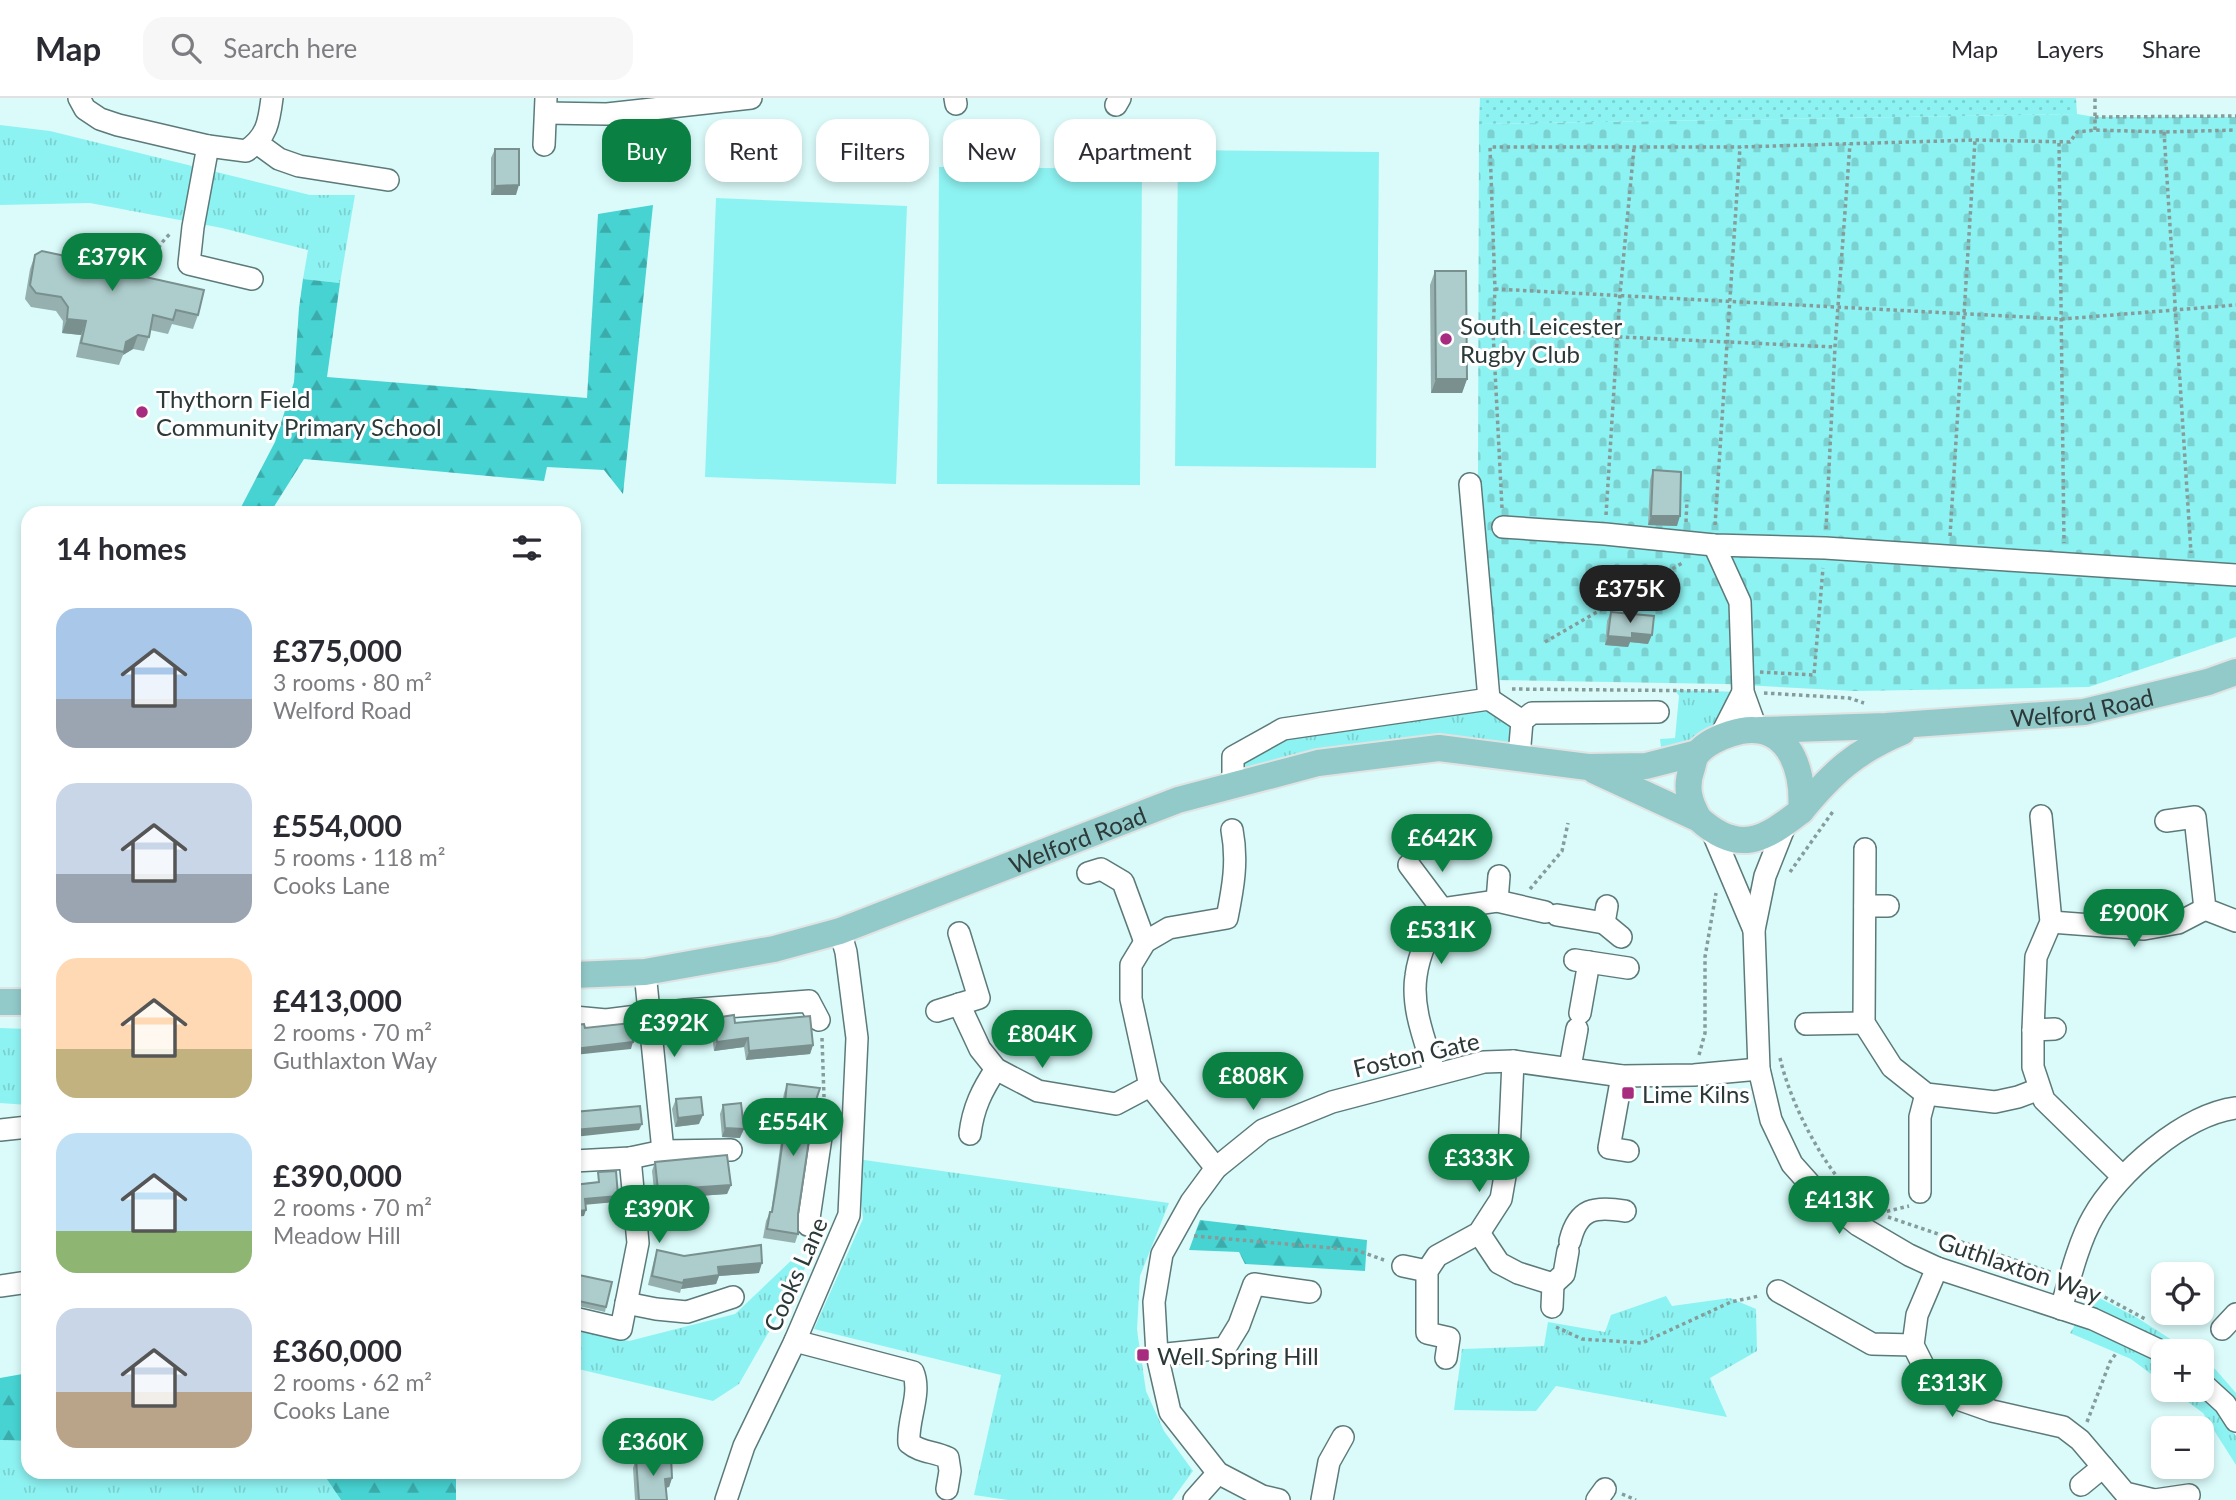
<!DOCTYPE html>
<html lang="en">
<head>
<meta charset="utf-8">
<style>
	:root { --surface:#fff; --page:#f7f7f7; --text:#2b2b33; --muted:#7c7c81; --line:#e1e1e2; --accent:#0b8043 }
	body { margin:0; font-family:Lato,sans-serif; background:var(--page); color:var(--text); height:100vh; display:flex; flex-direction:column; font-size:26px; white-space:nowrap }
	* { box-sizing:border-box; margin:0 }
	p { font-size:23px; color:var(--muted) }
	.icon { flex:none; width:38px; height:38px; fill:none; stroke:currentColor; stroke-width:2; stroke-linecap:round; stroke-linejoin:round }
	.map { position:relative; flex:1; overflow:hidden }
	.details { position:absolute; left:21px; top:408px; width:560px; height:973px; display:flex; flex-direction:column; background:var(--surface); border-radius:21px; box-shadow:0 4px 10px #0003 }
	.details>* { flex:none }
	.guide { position:absolute; left:602px; top:21px; width:665px; height:63px; display:flex; gap:14px }
	.controls { position:absolute; left:2151px; top:1164px; display:grid; gap:14px }
	.controls a { display:grid; place-items:center; width:63px; height:63px; border-radius:14px; background:var(--surface); box-shadow:0 4px 10px #0003; font-size:35px }
	.price { position:absolute; translate:-50% -60px; padding:0 16px; border-radius:24px; background:var(--accent); color:#fff; font-size:23px; line-height:46px; filter:drop-shadow(0 2px 4px #0008) }
	.price::after { content:''; position:absolute; left:50%; top:42px; width:21px; height:16px; margin-left:-10px; background:inherit; clip-path:polygon(0 0,100% 0,50% 100%) }
	.price.on { background:#222; color:#fff }
	ul { padding:0; list-style:none }
	li { display:flex; align-items:center; gap:21px; height:175px; padding:0 35px }
	li span { display:grid; place-items:center; flex:none; width:196px; height:140px; border-radius:21px; color:#555 }
	li>.icon { margin-inline-start:auto }
	span .icon { width:84px; height:84px; fill:#fffc; stroke-width:1 }
	li b { font-size:30px }
	h2 { display:flex; justify-content:space-between; align-items:center; height:84px; padding:0 35px; font-size:30px }
	.pill { padding:0 24px; border-radius:21px; background:var(--surface); box-shadow:0 4px 10px #0003; font-size:24px; line-height:63px }
	.pill.on { background:var(--accent); color:#fff }
	header { display:flex; align-items:center; gap:42px; box-sizing:border-box; height:98px; padding:0 35px; background:var(--surface); border-bottom:2px solid var(--line) }
	header strong { font-size:33px }
	nav { display:flex; gap:38px; margin-inline-start:auto; font-size:24px }
	.search { width:490px; height:63px; background:var(--page); display:flex; align-items:center; gap:18px; box-sizing:border-box; padding:0 24px; border-radius:21px; color:var(--muted); font-size:26px }
	.map>svg:first-child { display:block }
</style>
</head>
<body>
<header>
<strong>Map</strong>
<div class="search"><svg class="icon" aria-label="search" viewBox="0 0 24 24"><circle cx="10" cy="10" r="6"/><path d="M15 15l6 6"/></svg>Search here</div>
<nav><a>Map</a><a>Layers</a><a>Share</a></nav>
</header>
<div class="map">
<svg width="2236" height="1402" viewBox="0 0 2236 1402">
	<defs>
		<pattern id="grass-tufts" width="24" height="20" patternUnits="userSpaceOnUse" patternTransform="scale(1.75)"><rect width="24" height="20" fill="#8df3f2"/><path d="M3 7l-1-3M5 7V3M7 7l1-3M15 17l-1-3M17 17v-4M19 17l1-3" fill="none" stroke="#7ad1d0"/></pattern>
		<pattern id="forest-firs" width="22" height="20" patternUnits="userSpaceOnUse" patternTransform="scale(1.75)"><rect width="22" height="20" fill="#47d3d2"/><path d="M5 1l3.5 6h-7zM16 11l3.5 6h-7z" fill="#3bacab"/></pattern>
		<pattern id="cemetery-stones" width="16" height="16" patternUnits="userSpaceOnUse" patternTransform="scale(1.75)"><rect width="16" height="16" fill="#8df3f2"/><path d="M2 7V4a2 2 0 0 1 4 0v3zM10 15v-3a2 2 0 0 1 4 0v3z" fill="#7ad1d0"/></pattern>
		<pattern id="park-dots" width="8" height="8" patternUnits="userSpaceOnUse" patternTransform="scale(1.75)"><rect width="8" height="8" fill="#8df3f2"/><path d="M2 2h.1M6 6h.1" fill="none" stroke="#7ad1d0" stroke-width="1.8" stroke-linecap="round"/></pattern>
	</defs>
	<rect width="100%" height="100%" fill="#dafbfa"/>
	<!-- grass -->
	<g fill="url(#grass-tufts)">
		<polygon points="0,27 50,33 310,97 355,97 340,185 303,181 308,152 222,130 90,105 0,107"/>
		<polygon points="1675,592 1743,594 1720,639 1663,665 1660,641 1675,640 1679,598"/>
		<polygon points="1489,601 1522,623 1519,659 1439,650 1233,687 1233,659 1283,631"/>
		<polygon points="0,930 28,931 28,1007 0,1005"/>
		<polygon points="857,1061 1169,1105 1140,1178 1137,1232 1146,1293 1164,1333 1193,1373 1172,1402 1008,1402 974,1397 1001,1277 814,1231 863,1121"/>
		<polygon points="797,1157 808,1165 739,1286 713,1303 574,1270 574,1230 629,1243 735,1216"/>
		<polygon points="2080,1190 2136,1219 2189,1253 2170,1253 2086,1209"/>
		<polygon points="1666,1198 1672,1208 1730,1200 1756,1211 1757,1253 1710,1280 1727,1319 1556,1288 1536,1313 1454,1312 1462,1251 1544,1248 1548,1224 1605,1234 1611,1217"/>
		<polygon points="2075,1227 2150,1256 2163,1265 2163,1285 2131,1261 2070,1235"/>
		<polygon points="2202,1260 2216,1272 2236,1295 2236,1325 2202,1287"/>
		<polygon points="2172,1292 2197,1292 2217,1312 2236,1338 2236,1367 2203,1315"/>
		<polygon points="0,1342 28,1343 28,1374 322,1374 341,1402 0,1402"/>
	</g>
	<!-- forest -->
	<g fill="url(#forest-firs)">
		<polygon points="653,107 623,396 604,372 547,369 544,383 304,361 270,415 238,415 275,344 294,284 299,210 303,181 340,185 327,279 587,300 598,116"/>
		<polygon points="1200,1122 1367,1142 1365,1173 1245,1166 1239,1154 1189,1152"/>
		<polygon points="28,1275 28,1343 0,1342 0,1280"/>
		<polygon points="322,1374 456,1374 456,1402 341,1402"/>
	</g>
	<!-- cemetery -->
	<polygon fill="url(#cemetery-stones)" points="2077,16 2095,19 2236,19 2236,539 2089,589 1854,593 1724,586 1495,582 1478,375 1479,26"/>
	<!-- park -->
	<polygon fill="url(#park-dots)" points="1480,0 2076,0 2077,16 1479,26"/>
	<!-- pitch -->
	<g fill="#8df3f2">
		<polygon points="1178,52 1379,54 1376,370 1175,368"/>
		<polygon points="939,69 1142,71 1140,387 937,386"/>
		<polygon points="716,100 907,108 896,386 705,379"/>
	</g>
	<g fill="none" stroke-linecap="round" stroke-linejoin="round">
		<!-- minor casing -->
		<g stroke="#5c7a79" stroke-width="24">
			<g id="minor">
				<path d="M79 0 85 11 100 21 118 27 208 48 246 53C267 39 269 24 272 0"/>
				<polyline points="955,0 956,6"/>
				<polyline points="1116,7 1120,0"/>
				<polyline points="546,15 607,16 751,0"/>
				<polyline points="257,45 279,61 299,68 388,82"/>
				<polyline points="544,47 546,0"/>
				<polyline points="208,48 193,129 189,166 252,181"/>
				<polyline points="1470,386 1489,601"/>
				<polyline points="1503,429 1605,436 1714,447 1825,450 2236,477"/>
				<polyline points="1714,447 1740,504 1743,594 1756,630"/>
				<polyline points="1522,623 1532,615 1658,614"/>
				<polyline points="1720,639 1743,594"/>
				<polyline points="1233,687 1233,659 1283,631 1489,601 1522,623 1519,659"/>
				<polyline points="2041,718 2051,824 2036,859 2033,932 2033,969 2044,1002 2122,1078"/>
				<polyline points="2166,723 2195,719 2205,811 2236,823"/>
				<polyline points="1786,725 1765,778 1754,832 1759,971 1771,1022 1792,1066 1817,1094 1858,1127 1909,1157 1937,1170 2093,1221 2163,1254"/>
				<polyline points="1712,733 1754,832"/>
				<polyline points="1865,751 1864,925 1892,969 1926,996 1995,1004 2018,999 2039,991"/>
				<polyline points="1409,767 1442,811"/>
				<polyline points="1088,775 1101,771 1123,784 1145,844"/>
				<polyline points="1497,803 1499,778"/>
				<polyline points="1607,808 1604,825 1621,839"/>
				<polyline points="1865,808 1888,808"/>
				<polyline points="1557,817 1604,825"/>
				<polyline points="2051,824 2144,831 2178,825 2205,811"/>
				<polyline points="1575,862 1628,870"/>
				<polyline points="645,874 663,1053"/>
				<polyline points="959,906 980,951 996,971 1038,993 1116,1006 1150,988"/>
				<polyline points="937,913 979,900 959,835"/>
				<polyline points="1580,915 1589,864"/>
				<polyline points="574,919 606,922 685,912 809,903 819,922"/>
				<polyline points="1806,926 1864,925"/>
				<polyline points="2033,932 2055,931"/>
				<polyline points="1570,969 1577,931"/>
				<path d="M1435 976C1426 945 1411 911 1416 878 1419 854 1431 832 1442 811L1497 803 1545 814"/>
				<polyline points="1622,978 1609,1050 1628,1053"/>
				<polyline points="0,1032 28,1029"/>
				<path d="M970 1036C973 1010 982 992 996 971"/>
				<polyline points="574,1063 630,1060 663,1053 731,1052"/>
				<path d="M1216 1070 1150 988 1131 901V867L1145 844 1169 830 1227 820C1233 790 1238 763 1232 732"/>
				<polyline points="1920,1094 1920,1019 1926,996"/>
				<polyline points="808,1127 824,1019"/>
				<polyline points="1479,1135 1499,1165 1518,1175 1553,1186 1552,1209"/>
				<path d="M1570 1143C1578 1110 1595 1108 1625 1113"/>
				<polyline points="1403,1168 1427,1173"/>
				<polyline points="1937,1170 1917,1217 1913,1247 1924,1269 1955,1300 1992,1313 2063,1329 2080,1342 2125,1395 2154,1402"/>
				<polyline points="1553,1186 1564,1176 1568,1153"/>
				<polyline points="0,1188 28,1184"/>
				<polyline points="1778,1193 1872,1246 1913,1247"/>
				<polyline points="626,1205 656,1211 687,1214 733,1199"/>
				<path d="M2061 1211C2069 1183 2079 1143 2093 1119 2118 1074 2184 1017 2236 1010"/>
				<polyline points="574,1220 621,1231 638,1145 630,1060"/>
				<polyline points="2222,1231 2236,1216"/>
				<path d="M795 1243 913 1274C922 1295 907 1322 909 1345 921 1355 934 1353 948 1360L950 1373 947 1391"/>
				<polyline points="1157,1257 1225,1250 1239,1227 1254,1186 1310,1194"/>
				<polyline points="1446,1260 1449,1240 1427,1235 1427,1173 1437,1158 1479,1135 1501,1101 1509,1055 1513,963"/>
				<polyline points="2202,1285 2225,1306 2236,1323"/>
				<polyline points="2081,1387 2103,1369"/>
				<polyline points="726,1402 744,1348 795,1243 849,1117 857,940 846,854 840,833"/>
				<polyline points="1194,1402 1218,1375"/>
				<polyline points="1279,1402 1262,1398 1218,1375 1170,1314 1157,1257 1154,1204 1162,1156 1191,1104 1216,1070 1263,1032 1332,1004 1484,964 1513,963 1622,978 1694,977 1759,971"/>
				<polyline points="1322,1402 1329,1364 1343,1339"/>
				<polyline points="1597,1402 1605,1391"/>
				<polyline points="2155,1402 2189,1397"/>
			</g>
		</g>
		<!-- major casing -->
		<g stroke="#e1e3e3" stroke-width="30">
			<g id="major">
				<path id="s1" d="M1761 632 1886 628 2084 614 2208 584 2236 574"/>
				<path d="M1595 673 1699 721C1739 757 1764 742 1801 713 1805 668 1785 617 1730 636 1720 639 1705 646 1698 655 1695 658 1693 666 1692 670 1685 689 1689 704 1699 721"/>
				<path d="M1801 713C1832 675 1856 653 1902 634"/>
				<path id="s2" d="M574 877 645 874 774 851 840 833 1178 702 1318 665 1439 650 1588 669 1646 668 1697 655"/>
				<polyline points="0,904 28,904"/>
			</g>
		</g>
		<!-- path -->
		<g stroke="#859c9b" stroke-width="3.5" stroke-dasharray="3.5 3.5" stroke-linecap="butt">
			<polyline points="2095,19 2236,18"/>
			<polyline points="2095,32 2095,0"/>
			<polyline points="2164,34 2191,455"/>
			<polyline points="2059,45 2064,445"/>
			<path d="M147 183C151 164 156 148 171 135"/>
			<polyline points="1495,191 2063,221 2236,207"/>
			<polyline points="1493,233 1835,249"/>
			<polyline points="1502,410 1493,233 1495,191 1490,49 1740,49 1975,42 2070,44 2077,34 2095,32 2164,34 2236,32"/>
			<polyline points="1606,417 1620,196 1634,50"/>
			<polyline points="1686,424 1687,402"/>
			<polyline points="1715,427 1740,49"/>
			<polyline points="1826,431 1835,249 1850,46"/>
			<polyline points="1950,438 1975,42"/>
			<polyline points="1545,544 1684,464"/>
			<polyline points="1760,574 1814,577 1823,470"/>
			<polyline points="1512,591 1721,593"/>
			<polyline points="1764,595 1849,600 1864,605"/>
			<polyline points="1790,774 1834,712"/>
			<polyline points="1530,791 1562,753 1568,725"/>
			<polyline points="822,940 824,999"/>
			<polyline points="1699,957 1705,935 1705,859 1716,795"/>
			<path d="M1780 960C1790 1003 1817 1056 1846 1090"/>
			<polyline points="1880,1115 1909,1108"/>
			<polyline points="1888,1119 2053,1175"/>
			<polyline points="1194,1138 1356,1152 1384,1162"/>
			<polyline points="2086,1189 2147,1222"/>
			<polyline points="1556,1229 1582,1241 1642,1245 1731,1204 1759,1198"/>
			<polyline points="2182,1246 2192,1253"/>
			<polyline points="2201,1253 2210,1244"/>
			<polyline points="2202,1260 2208,1266"/>
			<polyline points="2087,1324 2110,1264 2117,1254"/>
			<polyline points="1622,1396 1636,1402"/>
		</g>
		<!-- minor -->
		<use href="#minor" stroke="#fff" stroke-width="21"/>
		<!-- major -->
		<use href="#major" stroke="#92cac9" stroke-width="26"/>
	</g>
	<!-- wall -->
	<g fill="#95b0af">
		<polygon points="495,51 516,97 491,97 491,60"/>
		<polygon points="104,141 141,178 198,217 193,231 172,226 168,236 150,232 149,239 144,253 133,251 123,257 119,267 76,259 81,237 62,235 63,223 56,213 31,209 25,201 30,171 35,157 97,165"/>
		<polygon points="1435,173 1467,281 1462,295 1431,295 1430,187"/>
		<polygon points="1653,372 1677,428 1648,427 1650,382"/>
		<polygon points="1611,514 1648,546 1630,544 1628,549 1605,547 1607,523"/>
		<polygon points="668,919 696,944 666,947 664,928"/>
		<polygon points="714,920 735,925 813,947 810,956 746,962 744,949 714,953 711,929"/>
		<polygon points="787,986 814,1008 798,1116 798,1136 795,1145 763,1140 766,1123 770,1114 771,1114 775,1086 785,1014 781,1013 784,995"/>
		<polygon points="676,1001 699,1026 675,1029 672,1011"/>
		<polygon points="723,1007 740,1040 722,1039 720,1016"/>
		<polygon points="655,1064 731,1087 727,1096 655,1101 652,1073"/>
		<polygon points="657,1152 759,1175 719,1178 716,1186 681,1191 680,1195 648,1187 654,1162"/>
		<polygon points="574,1176 606,1209 605,1214 574,1207"/>
		<polygon points="636,1361 672,1380 669,1389 666,1390 667,1402 635,1402 633,1370"/>
	</g>
	<!-- shaded-wall -->
	<g fill="#79908f">
		<polygon points="519,87 516,97 491,97 495,88"/>
		<polygon points="67,221 86,223 81,237 62,235"/>
		<polygon points="138,237 133,251 123,257 126,244"/>
		<polygon points="1436,281 1467,281 1462,295 1431,295"/>
		<polygon points="1651,418 1680,418 1677,428 1648,427"/>
		<polygon points="1632,535 1652,537 1648,546 1630,544 1628,549 1605,547 1608,538"/>
		<polygon points="699,935 696,944 666,947 669,938"/>
		<polygon points="748,940 744,949 714,953 717,944"/>
		<polygon points="633,944 631,951 574,957 574,951"/>
		<polygon points="813,947 810,956 746,962 749,953"/>
		<polygon points="785,1004 788,1005 785,1014 781,1013"/>
		<polygon points="703,1017 699,1026 675,1029 678,1020"/>
		<polygon points="642,1026 639,1032 574,1039 574,1032"/>
		<polygon points="725,1030 744,1031 740,1040 722,1039"/>
		<polygon points="731,1087 727,1096 655,1101 658,1092"/>
		<polygon points="618,1098 616,1104 583,1107 585,1101"/>
		<polygon points="586,1112 584,1118 574,1119 574,1114"/>
		<polygon points="762,1165 759,1175 719,1178 716,1186 681,1191 684,1182 718,1169"/>
		<polygon points="672,1380 669,1389 662,1390 665,1381"/>
	</g>
	<!-- building -->
	<g fill="#adcdcc" stroke="#79908f" stroke-width="2">
		<polygon points="495,51 519,51 519,87 495,88"/>
		<polygon points="104,141 147,151 141,178 204,192 198,217 176,212 173,222 153,217 149,239 138,237 126,244 124,254 81,245 86,223 67,221 68,209 61,199 36,195 30,187 35,157 42,153 98,165"/>
		<polygon points="1435,173 1466,173 1467,281 1436,281"/>
		<polygon points="1653,372 1681,374 1680,418 1651,418"/>
		<polygon points="1611,514 1654,518 1652,537 1632,535 1632,540 1608,538"/>
		<polygon points="697,915 699,935 669,938 668,919"/>
		<polygon points="734,917 735,925 810,918 813,947 749,953 748,940 717,944 714,920"/>
		<polygon points="631,925 633,944 574,951 574,927 584,926 585,930"/>
		<polygon points="787,986 820,990 814,1008 798,1116 798,1136 767,1131 770,1114 772,1114 778,1077 788,1005 785,1004"/>
		<polygon points="701,999 703,1017 678,1020 676,1001"/>
		<polygon points="741,1005 744,1031 725,1030 723,1007"/>
		<polygon points="640,1008 642,1026 574,1032 574,1014"/>
		<polygon points="727,1057 731,1087 658,1092 655,1064"/>
		<polygon points="616,1073 618,1098 585,1101 586,1112 574,1114 574,1087 599,1084 598,1074"/>
		<polygon points="761,1147 762,1165 718,1169 719,1177 684,1182 683,1185 652,1178 657,1152 684,1158"/>
		<polygon points="574,1176 612,1184 606,1209 574,1202"/>
		<polygon points="671,1358 672,1380 665,1381 667,1402 639,1402 636,1361"/>
	</g>
	<!-- markers -->
	<g fill="#a72c7f" stroke="#fff" stroke-width="2.5">
		<circle cx="1446" cy="241" r="7"/>
		<circle cx="142" cy="314" r="7"/>
		<rect x="1621" y="988" width="14" height="14" rx="3.5"/>
		<rect x="1136" y="1250" width="14" height="14" rx="3.5"/>
	</g>
	<g text-anchor="middle" dominant-baseline="central" stroke-width="6" stroke-linejoin="round" paint-order="stroke">
		<!-- poi labels -->
		<g font-size="24" fill="#2c3939" stroke="#fff" text-anchor="start">
			<text x="1460" y="227">South Leicester<tspan x="1460" dy="28">Rugby Club</tspan></text>
			<text x="156" y="300">Thythorn Field<tspan x="156" dy="28">Community Primary School</tspan></text>
			<text x="1642" y="995">Lime Kilns</text>
			<text x="1157" y="1257">Well Spring Hill</text>
		</g>
		<!-- street labels -->
		<g font-size="24" fill="#2c3939" stroke="#fff">
			<text stroke="none"><textPath href="#s1" startOffset="322">Welford Road</textPath></text>
			<text stroke="none"><textPath href="#s2" startOffset="525">Welford Road</textPath></text>
			<text transform="translate(1416 956) rotate(-13)">Foston Gate</text>
			<text transform="translate(2020 1169) rotate(19)">Guthlaxton Way</text>
			<text transform="translate(795 1176) rotate(-66)">Cooks Lane</text>
		</g>
	</g>
</svg>
<div class="controls">
<a><svg class="icon" aria-label="locate" viewBox="0 0 24 24"><circle cx="12" cy="12" r="6"/><path d="M12 2v4M12 18v4M2 12h4M18 12h4"/></svg></a>
<a>+</a>
<a>−</a>
</div>
<b class="price" style="left:112px;top:195px">£379K</b>
<b class="price on" style="left:1630px;top:527px">£375K</b>
<b class="price" style="left:1442px;top:776px">£642K</b>
<b class="price" style="left:2134px;top:851px">£900K</b>
<b class="price" style="left:1441px;top:868px">£531K</b>
<b class="price" style="left:674px;top:961px">£392K</b>
<b class="price" style="left:1042px;top:972px">£804K</b>
<b class="price" style="left:1253px;top:1014px">£808K</b>
<b class="price" style="left:793px;top:1060px">£554K</b>
<b class="price" style="left:1479px;top:1096px">£333K</b>
<b class="price" style="left:1839px;top:1138px">£413K</b>
<b class="price" style="left:659px;top:1147px">£390K</b>
<b class="price" style="left:1952px;top:1321px">£313K</b>
<b class="price" style="left:653px;top:1380px">£360K</b>
<div class="guide">
<a class="pill on">Buy</a>
<a class="pill">Rent</a>
<a class="pill">Filters</a>
<a class="pill">New</a>
<a class="pill">Apartment</a>
</div>
<section class="details">
<h2>14 homes<svg class="icon" aria-label="filters" viewBox="0 0 24 24"><path d="M4 7h16M4 17h16"/><circle cx="9" cy="7" r="2"/><circle cx="15" cy="17" r="2"/></svg></h2>
<ul>
<li><span style="background:linear-gradient(#a9c7e8 65%,#9aa5b1 0)"><svg class="icon" aria-label="home" viewBox="0 0 24 24"><path d="M3 11l9-7 9 7M6 9v11h12V9"/></svg></span><div><b>£375,000</b><p>3 rooms · 80 m²</p><p>Welford Road</p></div></li>
<li><span style="background:linear-gradient(#c9d6e8 65%,#9aa5b1 0)"><svg class="icon" aria-label="home" viewBox="0 0 24 24"><path d="M3 11l9-7 9 7M6 9v11h12V9"/></svg></span><div><b>£554,000</b><p>5 rooms · 118 m²</p><p>Cooks Lane</p></div></li>
<li><span style="background:linear-gradient(#ffd9b3 65%,#c2b280 0)"><svg class="icon" aria-label="home" viewBox="0 0 24 24"><path d="M3 11l9-7 9 7M6 9v11h12V9"/></svg></span><div><b>£413,000</b><p>2 rooms · 70 m²</p><p>Guthlaxton Way</p></div></li>
<li><span style="background:linear-gradient(#bfe0f5 70%,#8fb573 0)"><svg class="icon" aria-label="home" viewBox="0 0 24 24"><path d="M3 11l9-7 9 7M6 9v11h12V9"/></svg></span><div><b>£390,000</b><p>2 rooms · 70 m²</p><p>Meadow Hill</p></div></li>
<li><span style="background:linear-gradient(#c9d6e8 60%,#b9a48a 0)"><svg class="icon" aria-label="home" viewBox="0 0 24 24"><path d="M3 11l9-7 9 7M6 9v11h12V9"/></svg></span><div><b>£360,000</b><p>2 rooms · 62 m²</p><p>Cooks Lane</p></div></li>
</ul>
</section>
</div>
</body>
</html>
